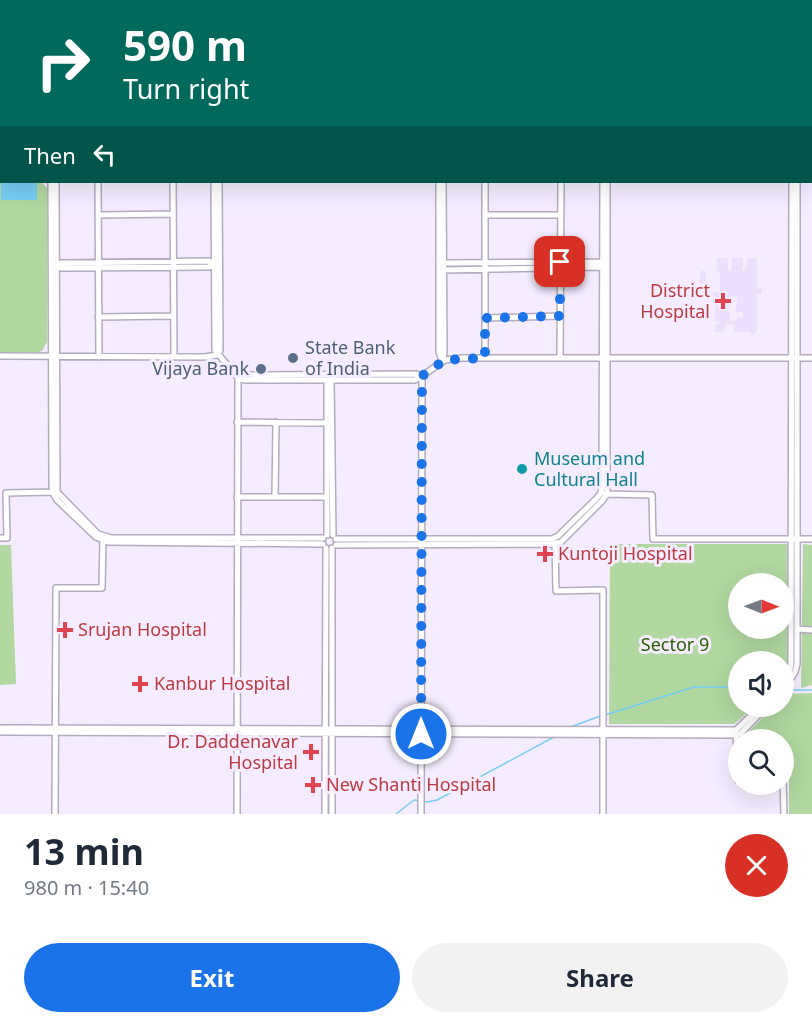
<!DOCTYPE html>
<html lang="en">
<head>
<meta charset="utf-8">
<style>
	body { margin:0; font-family:"Noto Sans",sans-serif; background:#f2f2f3; color:#1f2937; height:100vh; display:flex; flex-direction:column; font-size:22px; white-space:nowrap }
	* { box-sizing:border-box; margin:0 }
	p { font-size:20px; color:#747a83 }
	.icon { flex:none; width:33px; height:33px; fill:none; stroke:currentColor; stroke-width:2; stroke-linecap:round; stroke-linejoin:round }
	.map { position:relative; height:814px; overflow:hidden }
	.details { display:flex; flex-direction:column; background:#fff; flex:1 }
	.details>* { flex:none }
	.banner { position:absolute; left:0px; top:0px; width:813px; height:183px; box-shadow:0 6px 24px #0002; background:#00695c; color:#fff; overflow:hidden }
	.needle { width:39px; rotate:91deg }
	.tools { position:absolute; left:728px; top:573px; display:grid; gap:12px }
	.tools a { display:grid; place-items:center; width:66px; height:66px; border-radius:50%; background:#fff; box-shadow:0 6px 24px #0002; font-size:30px }
	.pin { position:absolute; display:grid; place-items:center; width:51px; height:51px; color:#fff; margin:-26px; border-radius:12px; box-shadow:0 3px 9px #0006 }
	.me { position:absolute; width:66px; margin:-33px; rotate:0deg; stroke-linejoin:round; filter:drop-shadow(0 0 4px #0008) }
	.turn { display:flex; align-items:center; gap:21px; height:126px; padding:0 24px; font-size:27px }
	.turn .icon { width:78px; height:78px; stroke-width:2.5 }
	.turn b { display:block; font-size:42px; line-height:51px }
	.then { display:flex; align-items:center; height:57px; padding:0 24px; background:#0003; gap:12px; font-size:22px }
	.round { display:grid; place-items:center; flex:none; width:63px; height:63px; border-radius:32px; background:#f2f2f3 }
	.overview { display:flex; align-items:center; justify-content:space-between; height:102px; padding:0 24px }
	h1 { font-size:36px; font-weight:700; line-height:45px }
	.primary-button { display:flex; gap:12px; margin-top:auto; padding:12px 24px }
	.primary-button a { flex:1; height:69px; border-radius:36px; background:#1a73e8; color:#fff; font-size:24px; font-weight:700; line-height:69px; text-align:center }
	.primary-button a+a { background:#f2f2f3; color:#1f2937 }
	.map>svg:first-child { display:block }
	.built { fill:#ecdffc; fill-rule:evenodd }
	.green { fill:#b1d8a1; fill-rule:evenodd }
	.water { fill:#76cdf3 }
	.lines { fill:none; stroke-linecap:round; stroke-linejoin:round }
	.stream { stroke:#76cdf3; stroke-width:1.5 }
	.minor-casing { stroke:#b4abbf; stroke-width:8 }
	.minor { stroke:#fff; stroke-width:5 }
	.route { stroke:#1a73e8; stroke-width:10; stroke-dasharray:0 18 }
	.health-dot { fill:#e0444e; stroke:#f5edff; stroke-width:2 }
	.service-dot { fill:#5c6f8a; stroke:#f5edff; stroke-width:2 }
	.culture-dot { fill:#0f9aa8; stroke:#f5edff; stroke-width:2 }
	.labels { text-anchor:middle; stroke-width:6; stroke-linejoin:round; paint-order:stroke }
	.health-label { font-size:18px; fill:#be3a42; stroke:#f5edff; text-anchor:start }
	.service-label { font-size:18px; fill:#4e5e75; stroke:#f5edff; text-anchor:start }
	.culture-label { font-size:18px; fill:#0d838f; stroke:#f5edff; text-anchor:start }
	.park-label { font-size:18px; fill:#285e00; stroke:#f5edff }
</style>
</head>
<body>
<div class="map">
<svg width="812" height="814" viewBox="0 0 812 814">
	<rect width="100%" height="100%" fill="#f5edff"/>
	<path class="built" d="M732 257 743 258 742 270 746 271 747 258H757V288H762V294H757V332H755L754 335H751L750 332H734V324H725L724 332H715L716 324H719V321H715L716 296 702 295 700 293V271H706V292H720V273L717 272V258H728V270L731 271ZM731 296H737L736 312H743V317H737L736 321H730V312H726V307H730Z"/>
	<path class="green" d="M0 179 2 182H41L47 188V342L42 351 38 352H0Z
		M610 544H787V664L783 674V662H738V706L754 707 734 724H609ZM738 584H783V628H738Z
		M803 544 812 545V685L801 688Z
		M0 545H11L16 684 0 685Z
		M812 693V814H789V774H783V740L743 739V737L773 707 783 706V697L786 694Z"/>
	<path class="water" d="M1 182H37V200H1Z"/>
	<g class="lines">
		<path class="stream" d="M787 690H812
			M605 715 694 687H738
			M568 728 600 716
			M396 814 414 800 427 802 437 800 554 737"/>
		<defs>
			<path id="minor" d="M5 0V2
				M237 0V2
				M327 0V2
				M332 0V2
				M420 0V2
				M494 0V2
				M564 0 566 2
				M571 0 573 2
				M653 0V2
				M792 0V2
				M798 0V2
				M87 2 88 0
				M92 2 93 0
				M0 173H2
				M51 182 52 485 53 493 57 500 96 537 108 542 323 544
				M56 182 57 492 98 534 111 538H323
				M98 182 99 357
				M173 182 174 357
				M214 182 215 350 238 378 237 814
				M439 182V352L442 361
				M485 182V358
				M98 215 173 214
				M485 215H560
				M444 263 603 262 606 264
				M56 265 61 263 209 261 214 264
				M56 265 61 268 209 267 214 264
				M444 270 603 267 606 266
				M98 317 173 316
				M485 318 560 316
				M218 355 220 350 219 182
				M0 356 204 357 218 355
				M560 358 561 182
				M443 360 444 352 443 182
				M416 374 422 376 415 380H245L238 378 245 375Z
				M331 378 333 535
				M237 422 326 423
				M605 494 652 495 653 539H812
				M237 497H327
				M275 497 276 422
				M327 535V378
				M0 538H7L6 493 55 492
				M336 539H552L558 536 596 499 601 493 602 487 603 182
				M555 543 556 591 603 590V814
				M336 545 553 544 561 542 602 501 607 494V182
				M797 629 812 630
				M783 684 789 674 791 664 792 182
				M783 690 795 672 797 664V182
				M0 728 736 730 761 706
				M736 731 738 780
				M0 732 733 735 740 734 767 706
				M783 780 784 814
				M55 814 56 588H102L103 538
				M325 814 326 548
				M332 814V548
				M421 814 422 376 445 360 462 358H812"/>
		</defs>
		<use href="#minor" class="minor-casing"/>
		<use href="#minor" class="minor"/>
	</g>
	<g class="lines">
		<path class="route" d="M421 734 422 376 445 360 485 358V318L560 316V262"/>
	</g>
	<g class="health-dot">
		<path d="M720 292h6v6h6v6h-6v6h-6v-6h-6v-6h6z"/>
		<path d="M542 545h6v6h6v6h-6v6h-6v-6h-6v-6h6z"/>
		<path d="M62 621h6v6h6v6h-6v6h-6v-6h-6v-6h6z"/>
		<path d="M137 675h6v6h6v6h-6v6h-6v-6h-6v-6h6z"/>
		<path d="M308 743h6v6h6v6h-6v6h-6v-6h-6v-6h6z"/>
		<path d="M310 776h6v6h6v6h-6v6h-6v-6h-6v-6h6z"/>
	</g>
	<g class="service-dot">
		<circle cx="293" cy="358" r="6"/>
		<circle cx="261" cy="369" r="6"/>
	</g>
	<circle class="culture-dot" cx="522" cy="469" r="6"/>
	<g class="labels">
		<g class="health-label">
			<text x="710" y="297" text-anchor="end">District<tspan x="710" dy="21">Hospital</tspan></text>
			<text x="558" y="560">Kuntoji Hospital</text>
			<text x="78" y="636">Srujan Hospital</text>
			<text x="154" y="690">Kanbur Hospital</text>
			<text x="298" y="748" text-anchor="end">Dr. Daddenavar<tspan x="298" dy="21">Hospital</tspan></text>
			<text x="326" y="791">New Shanti Hospital</text>
		</g>
		<g class="service-label">
			<text x="305" y="354">State Bank<tspan x="305" dy="21">of India</tspan></text>
			<text x="249" y="375" text-anchor="end">Vijaya Bank</text>
		</g>
		<g class="culture-label">
			<text x="534" y="465">Museum and<tspan x="534" dy="21">Cultural Hall</tspan></text>
		</g>
		<g class="park-label">
			<text x="675" y="651">Sector 9</text>
		</g>
	</g>
</svg>
<div class="tools">
<a><svg class="needle" viewBox="-14 -14 28 28"><path d="M0-13l5 13h-10z" fill="#e53935"/><path d="M0 13l5-13h-10z" fill="#747a83"/></svg></a>
<a><svg class="icon" aria-label="sound" viewBox="0 0 24 24"><path d="M4 9h4l5-4v14l-5-4H4zM17 9q2 3 0 6"/></svg></a>
<a><svg class="icon" aria-label="search" viewBox="0 0 24 24"><circle cx="10" cy="10" r="6"/><path d="M15 15l6 6"/></svg></a>
</div>
<div class="pin" style="left:560px;top:262px;background:#d93025"><svg class="icon" aria-label="arrive" viewBox="0 0 24 24"><path d="M6 21V4h12l-3 4 3 4H6"/></svg></div>
<svg class="me" style="left:421px;top:734px" viewBox="-20 -20 40 40"><circle r="17" fill="#1a73e8" stroke="#fff" stroke-width="3"/><path d="M0-11L8 9 0 5-8 9z" fill="#fff"/></svg>
<div class="banner">
<div class="turn"><svg class="icon" aria-label="right" viewBox="0 0 24 24"><path d="M7 20v-9h11M14 6l5 5-5 5"/></svg><div><b>590 m</b>Turn right</div></div>
<div class="then">Then<svg class="icon" aria-label="left" viewBox="0 0 24 24"><path d="M17 20v-9H6M10 6l-5 5 5 5"/></svg></div>
</div>
</div>
<section class="details">
<div class="overview"><div><h1>13 min</h1><p>980 m · 15:40</p></div><a class="round" style="background:#d93025;color:#fff"><svg class="icon" aria-label="close" viewBox="0 0 24 24"><path d="M6 6l12 12M18 6L6 18"/></svg></a></div>
<div class="primary-button"><a>Exit</a><a>Share</a></div>
</section>
</body>
</html>
